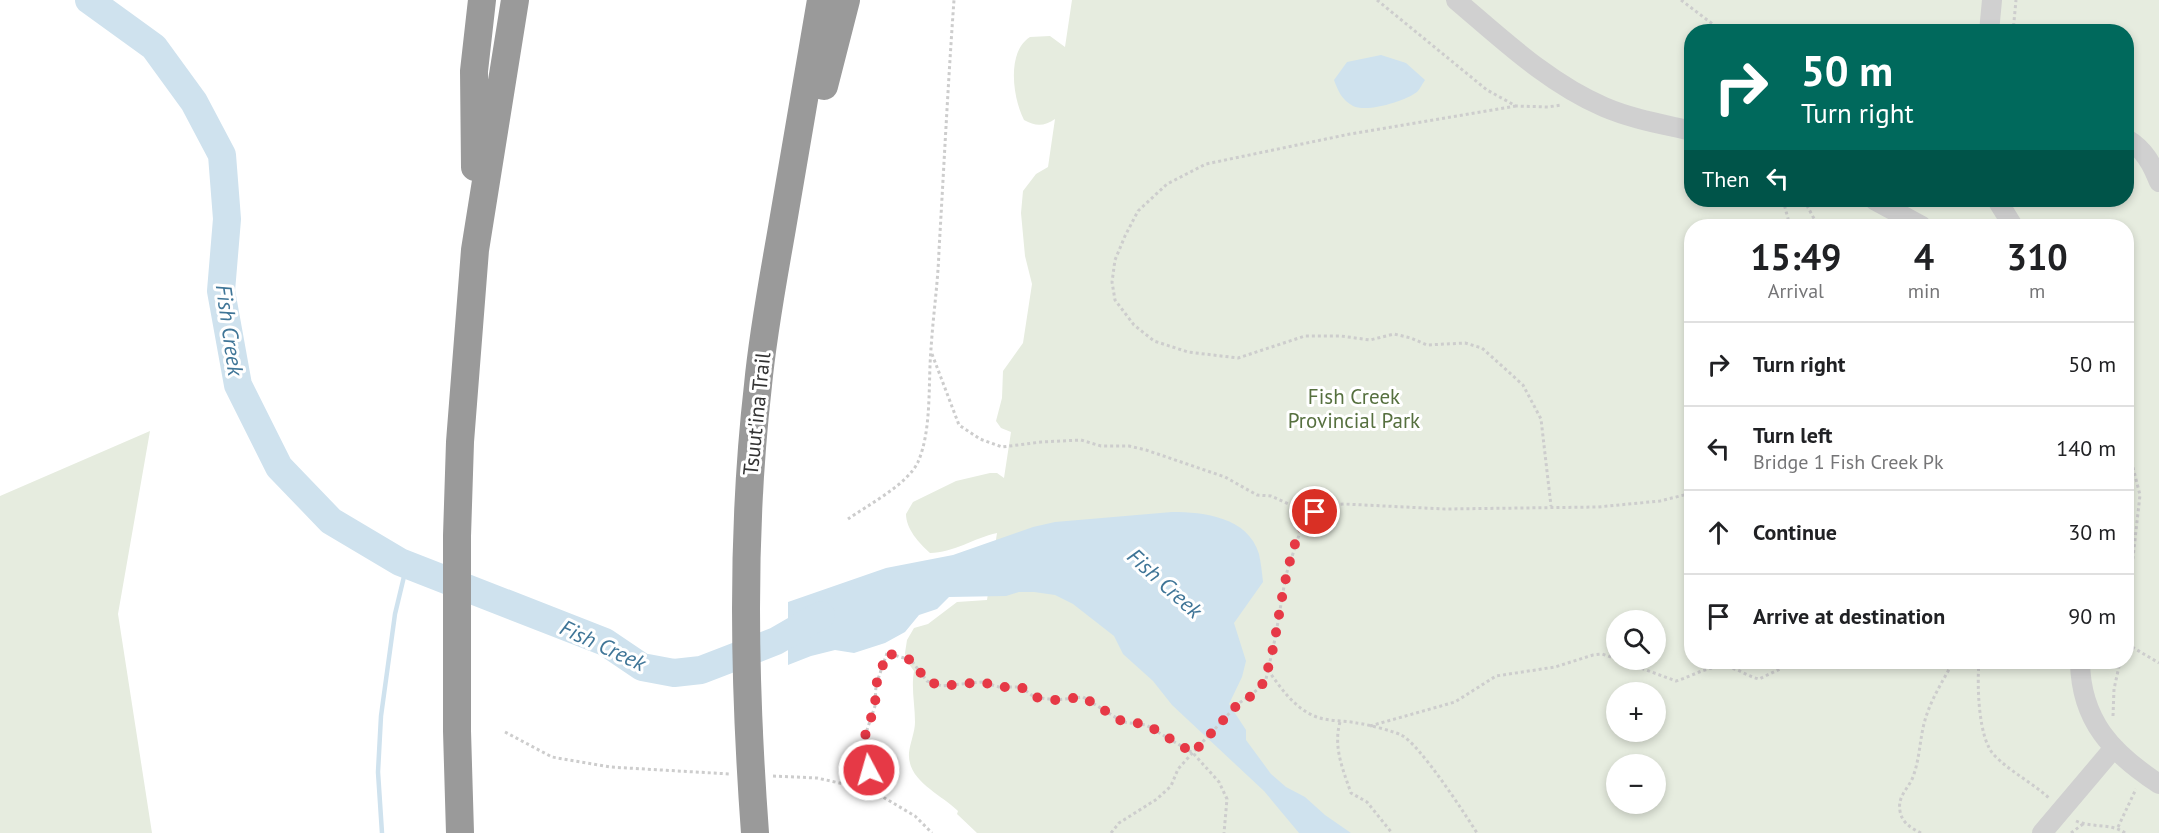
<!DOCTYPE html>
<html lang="en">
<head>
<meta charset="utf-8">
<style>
	body { margin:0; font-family:"PT Sans",sans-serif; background:#f2f2f2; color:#202124; height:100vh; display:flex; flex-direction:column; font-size:22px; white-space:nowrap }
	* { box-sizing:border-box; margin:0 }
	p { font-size:20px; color:#757577 }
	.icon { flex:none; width:33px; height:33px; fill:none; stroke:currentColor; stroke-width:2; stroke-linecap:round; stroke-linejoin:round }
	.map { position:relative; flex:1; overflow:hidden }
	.details { position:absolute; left:1684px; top:219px; width:450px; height:450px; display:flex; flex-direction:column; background:#fff; border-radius:24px; box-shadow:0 3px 9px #0003 }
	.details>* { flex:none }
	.top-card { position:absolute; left:1684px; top:24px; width:450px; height:183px; border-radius:24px; box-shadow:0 3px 9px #0003; background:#00695c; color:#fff; overflow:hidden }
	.buttons { position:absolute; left:1606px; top:610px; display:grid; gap:12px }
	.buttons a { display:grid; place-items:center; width:60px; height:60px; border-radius:50%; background:#fff; box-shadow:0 3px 9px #0003; font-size:30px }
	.pin { position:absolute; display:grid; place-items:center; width:51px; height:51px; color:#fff; margin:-26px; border:3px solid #fff; border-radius:50%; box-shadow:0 2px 6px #0007 }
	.me { position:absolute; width:66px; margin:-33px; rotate:354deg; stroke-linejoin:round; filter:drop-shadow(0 0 4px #0008) }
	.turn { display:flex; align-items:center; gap:21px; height:126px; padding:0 18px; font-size:27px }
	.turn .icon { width:78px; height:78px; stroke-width:2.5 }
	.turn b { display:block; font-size:42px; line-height:51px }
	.then { display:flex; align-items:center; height:57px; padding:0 18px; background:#0003; gap:12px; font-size:22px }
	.eta { display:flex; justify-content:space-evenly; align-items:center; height:102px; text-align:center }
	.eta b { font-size:36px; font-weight:700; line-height:42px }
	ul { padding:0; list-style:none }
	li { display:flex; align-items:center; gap:18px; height:84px; padding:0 18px; border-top:2px solid #e0e0e0 }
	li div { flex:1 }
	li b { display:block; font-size:22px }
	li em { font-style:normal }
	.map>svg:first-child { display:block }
	.green { fill:#e6ecdf; fill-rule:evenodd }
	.water { fill:#cfe2ee }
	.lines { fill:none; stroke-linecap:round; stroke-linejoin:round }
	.stream { stroke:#cfe2ee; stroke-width:4.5 }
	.river { stroke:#cfe2ee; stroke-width:28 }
	.path { stroke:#cdcdcd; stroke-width:3; stroke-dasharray:3 3; stroke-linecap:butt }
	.minor { stroke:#d0d0d0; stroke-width:20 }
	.highway { stroke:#9a9a9a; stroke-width:28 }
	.route { stroke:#e63946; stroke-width:10; stroke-dasharray:0 18 }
	.labels { text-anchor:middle; stroke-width:6; stroke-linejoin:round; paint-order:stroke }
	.park-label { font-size:21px; fill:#56703f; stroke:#fff }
	.street-label { font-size:21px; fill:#333; stroke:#fff }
	.water-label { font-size:22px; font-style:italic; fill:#3f7597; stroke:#fff }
</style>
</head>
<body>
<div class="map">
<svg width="2159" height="833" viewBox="0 0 2159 833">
	<rect width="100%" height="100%" fill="#fff"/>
	<path class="green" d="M1072 0H2159V833H977L957 814 958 811C941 794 907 781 909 753 910 743 915 732 915 722 915 704 911 689 914 671L906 660 905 653 907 640 914 628 928 624 957 602 987 600 997 533C974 538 953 553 930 553 919 543 906 529 906 514L913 502 956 481 990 473H997L1004 478 1011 432 1001 428 996 421 1002 398 1003 371 1023 343 1032 284 1025 256 1021 213 1023 191 1036 174 1048 167 1055 119C1045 126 1036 127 1024 120 1013 99 1006 52 1030 37L1050 36 1065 47ZM1692 32H2127V200H1692ZM1692 226H2127V662H1692ZM1617 621H1656V660H1617ZM1617 693H1656V732H1617ZM1617 765H1656V804H1617Z
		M150 431 118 614 152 833H0V496Z"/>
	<path class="water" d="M1381 55 1406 63 1425 80C1422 84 1420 89 1417 92 1405 101 1367 113 1353 106 1342 100 1338 91 1334 80L1347 62Z
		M1172 512C1204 512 1248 517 1259 554 1261 563 1262 573 1263 582L1234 623 1246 661 1242 677 1229 704 1246 730V740L1271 774 1286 787 1305 797 1325 815 1351 833H1299L1264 791 1172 705 1153 681 1123 654 1114 636 1073 604 1055 595 1034 592H1019L1006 596 949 597 937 609 919 615 905 632 885 643 854 653 835 650 811 656 788 665V602L886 568 953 555 1033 527 1055 522Z"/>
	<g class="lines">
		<path class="stream" d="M382 833 378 772 381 716 395 614 407 564"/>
		<path class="river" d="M89 0 154 47 194 102 222 155 227 219 221 291 238 385 279 467 331 521 400 562 605 642 642 667 674 673 701 670 776 641 821 615"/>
		<path class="path" d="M1377 0 1487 90 1516 106 1548 107 1561 105
			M1681 0 1723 32
			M2013 32 2016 0
			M1516 106 1350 134 1206 164 1167 184 1138 211 1125 236 1115 260 1112 282 1115 300 1134 325 1154 341 1188 352 1238 358 1305 336H1341L1370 340 1394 334 1411 338 1427 345 1465 343 1482 348 1523 385 1541 419 1551 506
			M1783 200 1790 226
			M1804 200 1818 226
			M932 354 959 425 980 439 1002 447 1041 442 1081 440 1101 446H1129L1146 450 1225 477 1257 495 1271 496 1310 514
			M2127 444 2140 495 2127 611
			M848 519C868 505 908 484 918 462 932 430 928 383 931 349 933 316 938 283 939 250 944 166 948 83 954 0
			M2127 644 2159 663
			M1619 660 1676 681C1696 675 1711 663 1732 668 1741 671 1750 677 1759 679L1780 669 1789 662
			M1979 662C1977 685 1978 740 1995 756 2012 773 2033 783 2050 799
			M1268 670C1280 687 1293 706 1312 715 1326 722 1343 720 1357 723 1366 724 1393 731 1401 735 1419 743 1465 814 1477 833
			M2113 716 2114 689 2120 662
			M1340 722C1333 747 1343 770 1351 793L1367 802 1392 833
			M1370 726 1455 702 1496 676 1555 667 1593 655 1602 654 1617 659
			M505 732 552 757 610 767 730 774
			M773 776 817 778 871 790 915 816 932 833
			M871 790 870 759 865 736 875 706 876 685 887 653 911 660 927 681 942 686 982 682 999 687H1021L1034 697 1056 700 1083 697 1123 722 1146 725 1193 753 1219 782 1227 799 1224 833
			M2076 821C2092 828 2111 823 2125 833
			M2118 827 2136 789
			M1111 833 1119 823 1157 799 1171 786 1178 769 1197 748 1238 704 1261 687 1266 679 1275 639 1286 575 1301 529 1310 514 1331 505 1344 504 1445 509 1598 507 1660 501 1692 493
			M1921 833C1911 828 1902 823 1900 811 1897 795 1910 788 1914 774 1920 756 1920 737 1925 720 1931 699 1943 681 1953 662
			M2071 833 2083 824"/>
		<path class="minor" d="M1456 0C1502 39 1548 83 1604 107 1632 119 1662 124 1692 131
			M1989 32 1992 0
			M2127 139C2144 149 2152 164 2159 182
			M1874 200 1922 226
			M1997 200 2013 226
			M2080 662C2081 721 2112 753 2159 784
			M2042 833 2113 749"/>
		<path class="highway" d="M824 86 846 0
			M475 167 474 71 482 0
			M460 833 457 731V536L460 442 475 250 515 0
			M755 833C744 683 741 534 758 385 763 332 773 280 782 228 795 152 808 76 821 0"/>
	</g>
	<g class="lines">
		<path class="route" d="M869 770 870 759 865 736 875 706 876 685 887 653 911 660 927 681 942 686 982 682 999 687H1021L1034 697 1056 700 1083 697 1123 722 1146 724 1193 753 1238 704 1256 693 1266 679C1268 665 1273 652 1275 638 1280 612 1291 523 1315 512"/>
	</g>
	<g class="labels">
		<g class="park-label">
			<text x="1354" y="404">Fish Creek<tspan x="1354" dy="24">Provincial Park</tspan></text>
		</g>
		<g class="street-label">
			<text transform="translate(757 414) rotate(-84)" y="7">Tsuut'ina Trail</text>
		</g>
		<g class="water-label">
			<text transform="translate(230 330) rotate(82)" y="8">Fish Creek</text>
			<text transform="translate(1165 583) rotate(42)" y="8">Fish Creek</text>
			<text transform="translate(603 645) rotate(25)" y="8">Fish Creek</text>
		</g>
	</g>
</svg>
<div class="buttons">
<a><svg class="icon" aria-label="search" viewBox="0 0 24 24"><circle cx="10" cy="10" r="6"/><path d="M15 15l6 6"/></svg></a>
<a>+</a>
<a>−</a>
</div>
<div class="pin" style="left:1315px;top:512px;background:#d93025"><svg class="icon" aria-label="arrive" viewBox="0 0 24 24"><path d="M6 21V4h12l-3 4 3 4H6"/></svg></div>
<svg class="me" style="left:869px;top:770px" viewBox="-20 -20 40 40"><circle r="17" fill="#e63946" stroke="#fff" stroke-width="3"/><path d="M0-11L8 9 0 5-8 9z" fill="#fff"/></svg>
<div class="top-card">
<div class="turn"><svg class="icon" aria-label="right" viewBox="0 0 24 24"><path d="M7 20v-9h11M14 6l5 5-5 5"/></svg><div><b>50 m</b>Turn right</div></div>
<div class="then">Then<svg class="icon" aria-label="left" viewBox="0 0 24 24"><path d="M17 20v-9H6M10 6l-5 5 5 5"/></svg></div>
</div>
<section class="details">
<div class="eta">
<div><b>15:49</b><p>Arrival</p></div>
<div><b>4</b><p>min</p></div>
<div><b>310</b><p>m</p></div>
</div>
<ul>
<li><svg class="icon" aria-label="right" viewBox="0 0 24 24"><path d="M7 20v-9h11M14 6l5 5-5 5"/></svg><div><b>Turn right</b></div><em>50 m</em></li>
<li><svg class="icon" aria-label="left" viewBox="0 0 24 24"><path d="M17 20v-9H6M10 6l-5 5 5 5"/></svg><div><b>Turn left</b><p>Bridge 1 Fish Creek Pk</p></div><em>140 m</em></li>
<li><svg class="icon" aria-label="ahead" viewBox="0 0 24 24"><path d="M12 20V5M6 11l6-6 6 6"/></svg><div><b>Continue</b></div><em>30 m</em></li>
<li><svg class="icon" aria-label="arrive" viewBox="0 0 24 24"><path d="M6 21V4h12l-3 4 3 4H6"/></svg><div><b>Arrive at destination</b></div><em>90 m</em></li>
</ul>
</section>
</div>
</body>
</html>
